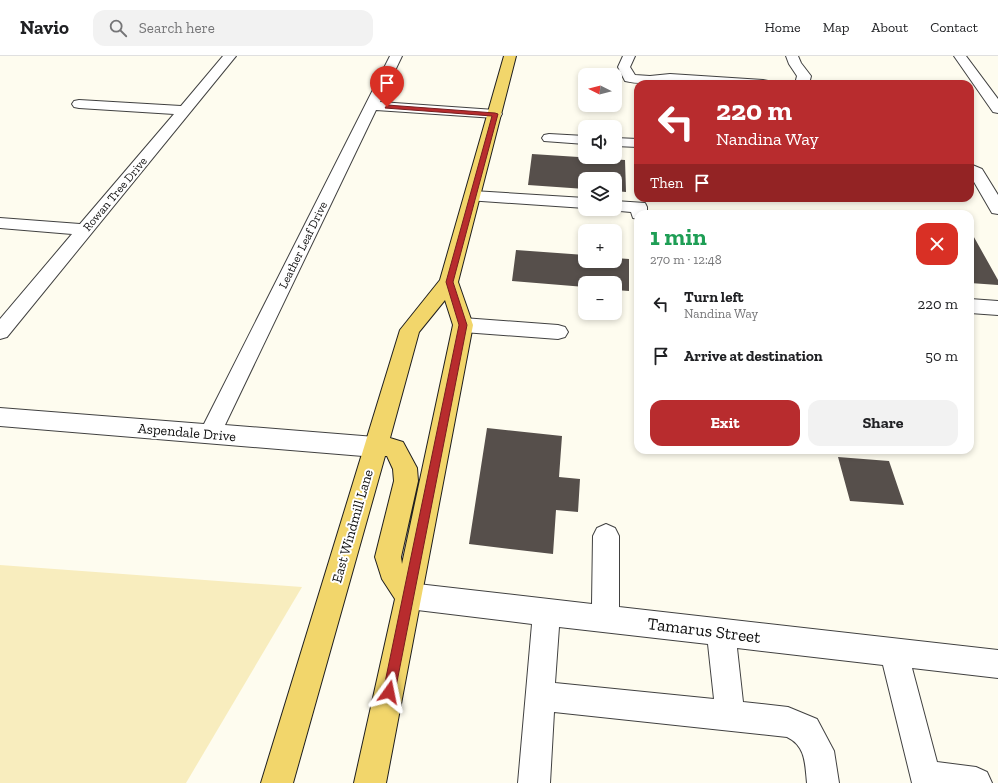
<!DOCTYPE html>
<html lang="en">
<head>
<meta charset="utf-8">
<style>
	body { margin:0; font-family:"Zilla Slab",serif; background:#f2f2f2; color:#202124; height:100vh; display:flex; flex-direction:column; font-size:15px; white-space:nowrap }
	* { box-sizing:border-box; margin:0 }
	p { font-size:13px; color:#757577 }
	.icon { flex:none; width:22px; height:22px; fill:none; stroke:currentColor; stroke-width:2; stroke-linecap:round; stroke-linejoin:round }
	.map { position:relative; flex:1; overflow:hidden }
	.side { position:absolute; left:634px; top:154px; width:340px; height:244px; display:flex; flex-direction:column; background:#fff; border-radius:12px; box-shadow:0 2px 6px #0003 }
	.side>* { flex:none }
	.banner { position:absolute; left:634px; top:24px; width:340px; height:122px; border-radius:12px; box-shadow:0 2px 6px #0003; background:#b82c2e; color:#fff; overflow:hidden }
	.needle { width:26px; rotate:276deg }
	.fabs { position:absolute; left:578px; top:12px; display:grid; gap:8px }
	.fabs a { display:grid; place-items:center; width:44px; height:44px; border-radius:8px; background:#fff; box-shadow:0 2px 6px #0003; font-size:20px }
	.pin { position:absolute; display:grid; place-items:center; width:34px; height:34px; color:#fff; margin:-41px -17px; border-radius:50% 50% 50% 0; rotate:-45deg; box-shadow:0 0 4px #0007 }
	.pin .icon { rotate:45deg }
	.me { position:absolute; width:44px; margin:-22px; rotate:12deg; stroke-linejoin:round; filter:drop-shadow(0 0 3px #0008) }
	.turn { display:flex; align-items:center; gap:14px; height:84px; padding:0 16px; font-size:18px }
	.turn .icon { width:52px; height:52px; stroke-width:2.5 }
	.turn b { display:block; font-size:28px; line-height:34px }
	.then { display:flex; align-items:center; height:38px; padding:0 16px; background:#0003; gap:8px; font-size:15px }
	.round { display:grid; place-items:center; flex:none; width:42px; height:42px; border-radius:12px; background:#f2f2f2 }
	.summary { display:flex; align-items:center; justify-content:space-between; height:68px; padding:0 16px }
	h1 { font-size:24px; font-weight:800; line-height:30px; color:#1e9e55 }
	.action { display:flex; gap:8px; margin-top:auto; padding:8px 16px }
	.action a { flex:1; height:46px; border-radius:12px; background:#b82c2e; color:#fff; font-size:16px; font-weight:800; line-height:46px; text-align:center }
	.action a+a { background:#f2f2f2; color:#202124 }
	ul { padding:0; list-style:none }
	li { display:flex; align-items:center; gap:12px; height:52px; padding:0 16px }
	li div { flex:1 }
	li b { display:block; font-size:15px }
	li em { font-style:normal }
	header { display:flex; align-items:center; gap:24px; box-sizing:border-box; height:56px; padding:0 20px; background:#fff; border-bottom:1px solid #e0e0e0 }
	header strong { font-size:19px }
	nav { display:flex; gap:22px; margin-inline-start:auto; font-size:14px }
	.search { width:280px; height:36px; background:#f2f2f2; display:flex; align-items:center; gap:10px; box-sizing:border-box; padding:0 14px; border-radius:12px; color:#757577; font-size:15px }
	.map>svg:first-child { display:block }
	.sand { fill:#f8edbe }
	.building { fill:#564f4b }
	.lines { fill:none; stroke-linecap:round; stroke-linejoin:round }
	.minor-casing { stroke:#414141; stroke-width:2 }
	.major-casing { stroke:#1f1f1f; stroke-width:2 }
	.minor { fill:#fff; fill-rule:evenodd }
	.major { fill:#f2d66b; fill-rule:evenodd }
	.route { fill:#b82c2e; stroke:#781d1e }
	.labels { text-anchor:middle; stroke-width:4; stroke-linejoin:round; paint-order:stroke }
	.far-street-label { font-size:12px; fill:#0e0e0e; stroke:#fff }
	.street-label { font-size:14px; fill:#0e0e0e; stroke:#fff }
	.near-street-label { font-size:17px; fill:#0e0e0e; stroke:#fff }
</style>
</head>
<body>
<header>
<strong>Navio</strong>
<div class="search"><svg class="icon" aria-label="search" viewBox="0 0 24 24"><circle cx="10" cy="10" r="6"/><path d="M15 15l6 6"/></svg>Search here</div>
<nav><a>Home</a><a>Map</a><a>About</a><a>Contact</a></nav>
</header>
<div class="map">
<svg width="998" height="727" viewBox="0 0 998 727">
	<rect width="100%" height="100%" fill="#fefcef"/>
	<path class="sand" d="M0 509 302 531 186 727H0Z"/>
	<path class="building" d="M532 98 625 104 626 136 615 135V123H585V133L528 129Z
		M970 174 998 224V229L970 227Z
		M516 194 585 199V205H615V202L629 203V235L615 234V227H585V231L512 225Z
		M487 372 562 380 559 421 580 423 578 456 556 454 553 498 469 488Z
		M838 401 889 405 904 449 850 445Z"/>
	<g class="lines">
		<defs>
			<path id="minor" d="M223 0H236L7 281 0 283V263L72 178 0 172V162L80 168 174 58 79 52 74 51 72 48 74 45 79 44 181 50Z
				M390 0H402L380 46 495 54 500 55 502 58 500 61 495 62 376 54 225 369 375 381 383 384 386 391 383 398 375 401 0 370V352L204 368Z
				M623 0H635L630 11 635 19 650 20 670 18 763 24 768 25 770 28C737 28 704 27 671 26 655 26 641 29 625 25L618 11Z
				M786 0H798L801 7 811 20 809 28H795L797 20 789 8Z
				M954 0H966L998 43V57L993 56Z
				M549 78 585 80V88L544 85 542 82 544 79Z
				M615 82 638 83V91L615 90Z
				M970 108 982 113 998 139V158L992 157 970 119Z
				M473 135 585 142V152L467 144 465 140 467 136Z
				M615 145 645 147 647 151V158H638V163L633 162 631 156 609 154 615 153Z
				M970 243 998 245V259L970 257Z
				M463 262 558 269 565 271 568 276 565 281 558 283 463 276 456 274 453 269 456 264Z
				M606 468 615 472 619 480V551L998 594V622L912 612 937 706 976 711 987 716 992 727H912L883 609 737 592 743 646 788 651 817 663 834 695 839 727H807C805 708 806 690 787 681L554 656 550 727H518L532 568 409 553 400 549 396 540 400 531 409 527 592 548 593 480 597 472ZM559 571 708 588 714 643 555 627Z"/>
			<path id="major" d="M504 0H516L458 226 473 269 386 727H354L395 543 382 523 375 501 394 425 393 413 387 400H385L293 727H261L400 274 440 224ZM445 244 453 269 402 508 401 501 418 425 417 412 403 386 390 382 419 276Z"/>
		</defs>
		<use href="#minor" class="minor-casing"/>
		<use href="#major" class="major-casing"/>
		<use href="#minor" class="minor"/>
		<use href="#major" class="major"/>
	</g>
	<path class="route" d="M387 49 495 57 498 58 453 226 467 269 395 636 393 640 389 642 385 640 383 636 459 269 446 226 492 60 385 52Z"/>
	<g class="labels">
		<g class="far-street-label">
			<text transform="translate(115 138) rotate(-50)" y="4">Rowan Tree Drive</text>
			<text transform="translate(303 189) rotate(-64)" y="4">Leather Leaf Drive</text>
		</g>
		<g class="street-label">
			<text transform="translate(187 376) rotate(5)" y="5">Aspendale Drive</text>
			<text transform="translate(352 470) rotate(-74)" y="5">East Windmill Lane</text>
		</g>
		<g class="near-street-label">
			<text transform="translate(704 574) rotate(7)" y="6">Tamarus Street</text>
		</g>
	</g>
</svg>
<div class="fabs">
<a><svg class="needle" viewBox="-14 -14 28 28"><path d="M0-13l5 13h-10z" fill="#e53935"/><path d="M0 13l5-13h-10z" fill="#757577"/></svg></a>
<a><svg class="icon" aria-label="sound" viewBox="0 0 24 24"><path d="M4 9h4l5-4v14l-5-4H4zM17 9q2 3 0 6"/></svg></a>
<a><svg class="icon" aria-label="layers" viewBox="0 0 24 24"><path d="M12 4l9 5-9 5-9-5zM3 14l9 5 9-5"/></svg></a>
<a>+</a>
<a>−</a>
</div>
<div class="pin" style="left:387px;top:51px;background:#d93025"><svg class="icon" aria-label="arrive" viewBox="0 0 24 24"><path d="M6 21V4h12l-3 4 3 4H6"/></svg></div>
<svg class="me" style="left:389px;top:636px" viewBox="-20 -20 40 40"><path d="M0-17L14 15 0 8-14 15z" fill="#b82c2e" stroke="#fff" stroke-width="4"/></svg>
<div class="banner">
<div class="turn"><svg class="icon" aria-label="left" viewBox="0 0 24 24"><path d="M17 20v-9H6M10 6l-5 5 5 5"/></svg><div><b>220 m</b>Nandina Way</div></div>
<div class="then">Then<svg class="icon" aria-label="arrive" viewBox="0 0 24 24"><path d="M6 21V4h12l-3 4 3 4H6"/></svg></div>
</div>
<section class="side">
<div class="summary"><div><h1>1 min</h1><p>270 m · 12:48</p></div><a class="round" style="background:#d93025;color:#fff"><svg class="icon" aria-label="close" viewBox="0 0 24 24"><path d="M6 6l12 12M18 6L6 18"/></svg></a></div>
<ul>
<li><svg class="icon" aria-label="left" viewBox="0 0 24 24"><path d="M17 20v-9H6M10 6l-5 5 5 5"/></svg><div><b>Turn left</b><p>Nandina Way</p></div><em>220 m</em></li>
<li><svg class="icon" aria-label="arrive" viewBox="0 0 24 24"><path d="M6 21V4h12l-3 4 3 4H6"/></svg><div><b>Arrive at destination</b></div><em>50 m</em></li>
</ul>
<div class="action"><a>Exit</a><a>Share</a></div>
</section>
</div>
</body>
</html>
